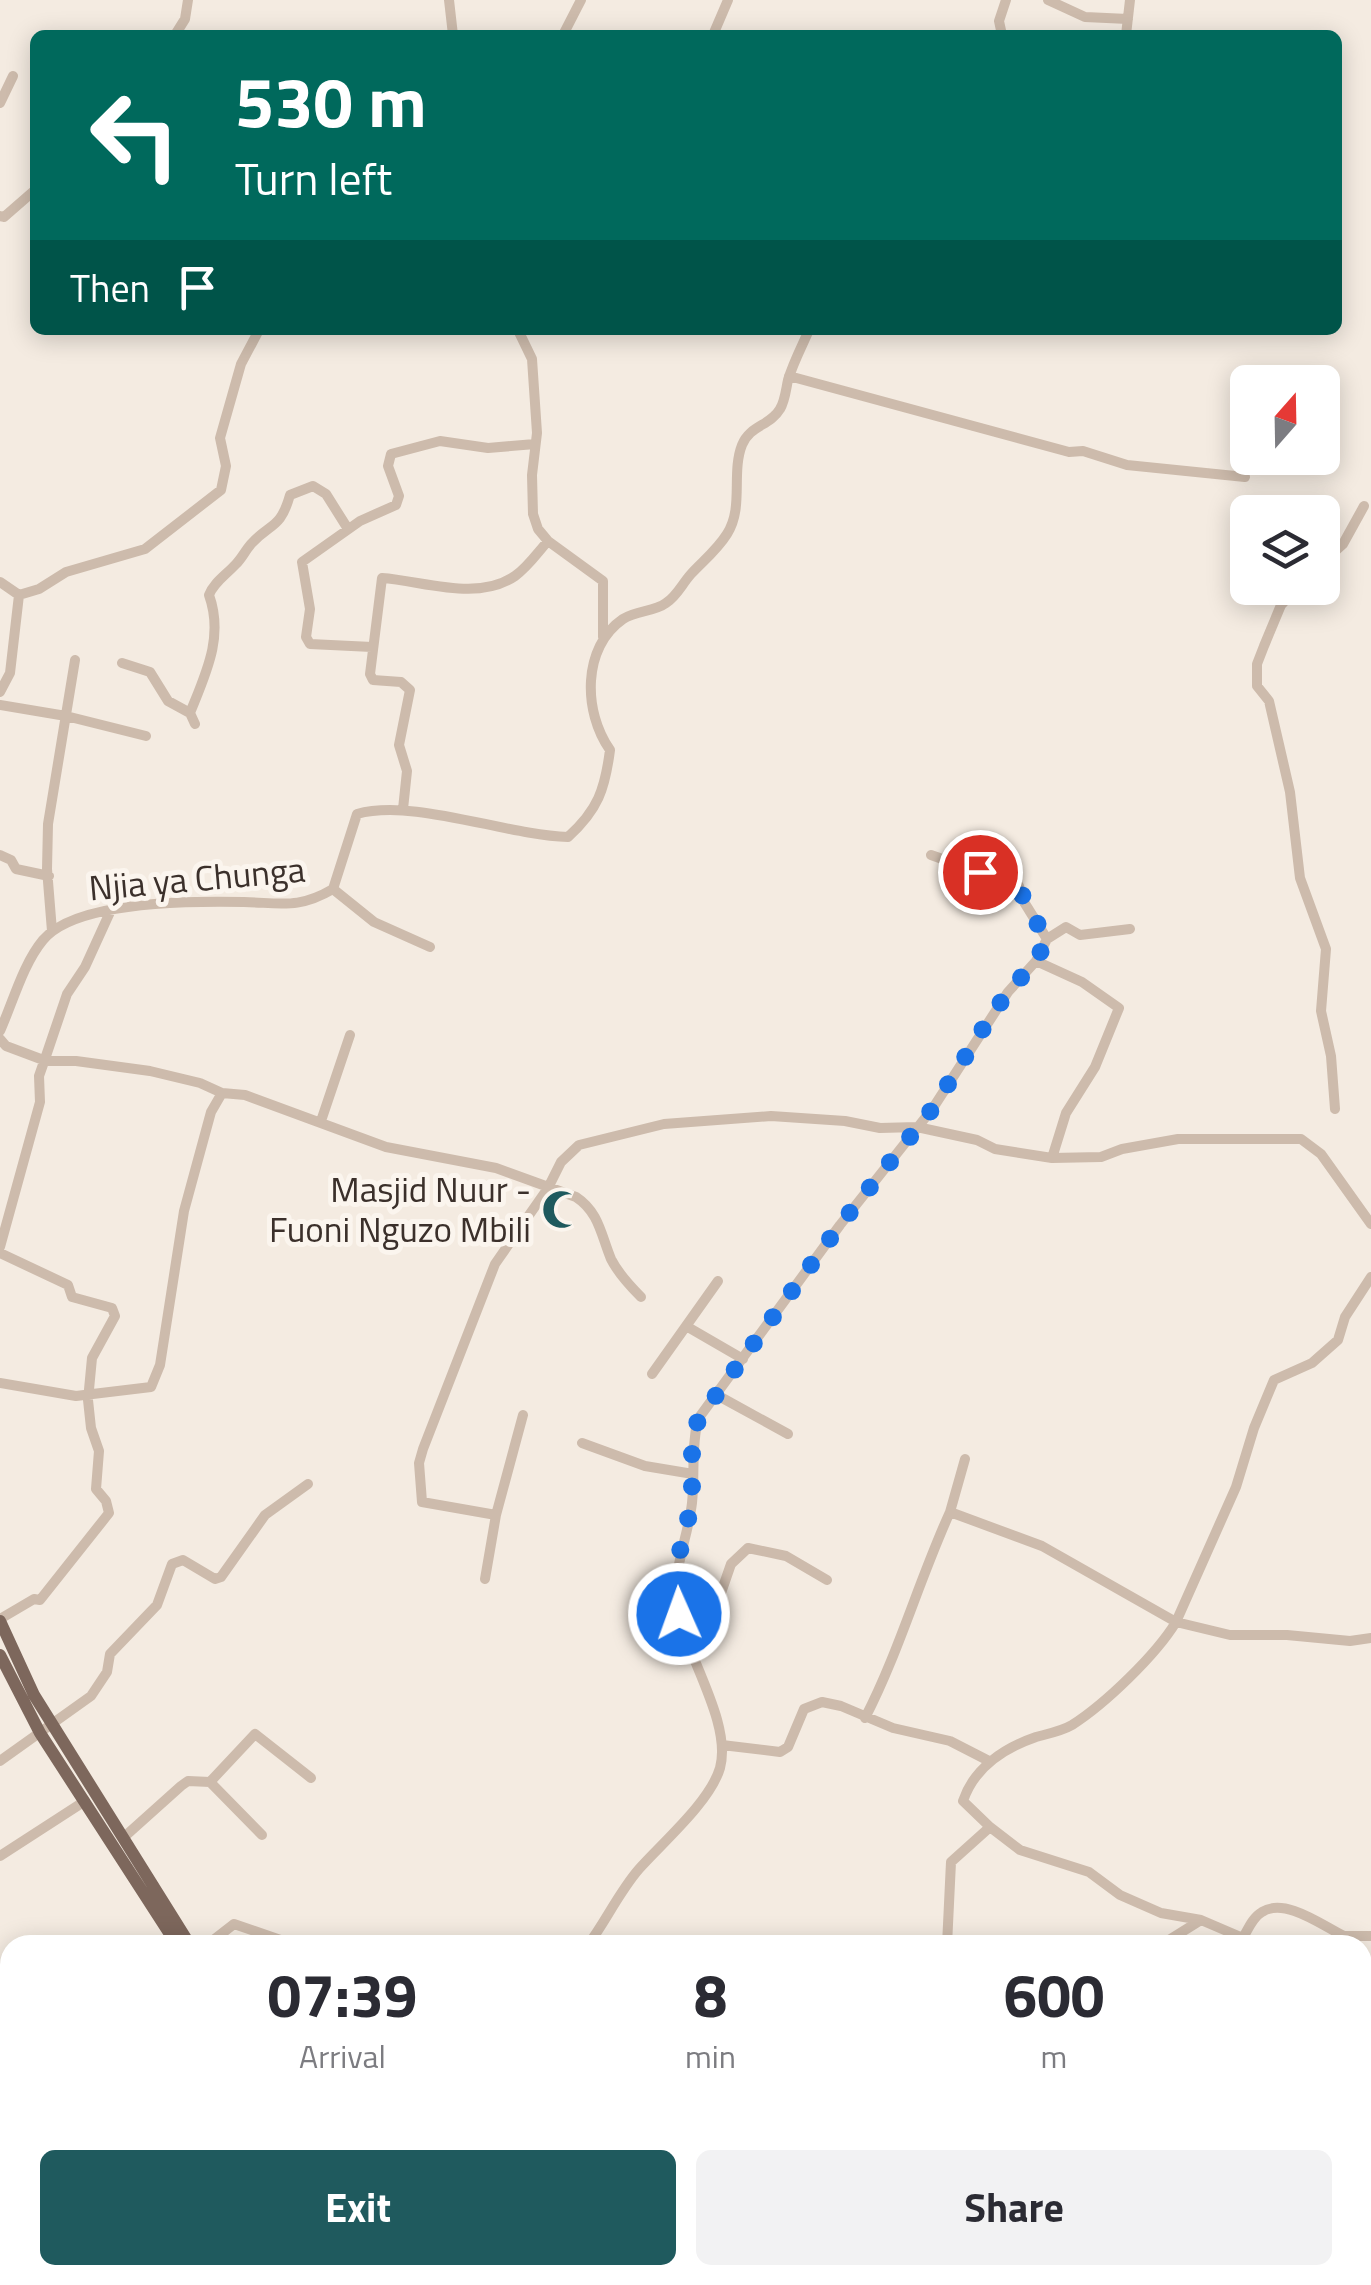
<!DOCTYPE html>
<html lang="en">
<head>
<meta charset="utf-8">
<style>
	body { margin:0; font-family:"Titillium Web",sans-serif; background:#f2f2f3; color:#2b2b33; height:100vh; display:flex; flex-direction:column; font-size:38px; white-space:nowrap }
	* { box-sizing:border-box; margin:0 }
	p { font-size:32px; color:#7c7c81 }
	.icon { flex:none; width:55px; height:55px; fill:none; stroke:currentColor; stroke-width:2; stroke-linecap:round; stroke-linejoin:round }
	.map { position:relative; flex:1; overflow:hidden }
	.panel { position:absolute; left:0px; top:1935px; width:1372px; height:350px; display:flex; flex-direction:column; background:#fff; border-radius:30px 30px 0 0; box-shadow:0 5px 25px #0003 }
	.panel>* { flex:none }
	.top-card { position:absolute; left:30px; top:30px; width:1312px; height:305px; border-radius:15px; box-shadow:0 5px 25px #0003; background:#00695c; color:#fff; overflow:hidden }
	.needle { width:65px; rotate:20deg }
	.buttons { position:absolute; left:1230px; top:365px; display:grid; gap:20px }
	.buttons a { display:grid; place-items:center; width:110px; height:110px; border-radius:15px; background:#fff; box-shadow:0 5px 25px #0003; font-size:50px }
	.pin { position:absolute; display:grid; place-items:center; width:85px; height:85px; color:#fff; margin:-42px; border:5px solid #fff; border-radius:50%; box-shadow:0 2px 10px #0007 }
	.me { position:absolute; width:110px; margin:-55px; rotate:358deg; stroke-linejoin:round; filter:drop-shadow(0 0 8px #0008) }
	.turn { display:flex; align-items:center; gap:35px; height:210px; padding:0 40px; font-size:45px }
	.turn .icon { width:130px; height:130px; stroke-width:2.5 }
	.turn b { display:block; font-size:70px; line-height:85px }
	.then { display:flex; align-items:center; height:95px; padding:0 40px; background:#0003; gap:20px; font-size:38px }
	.eta { display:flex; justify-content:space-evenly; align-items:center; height:170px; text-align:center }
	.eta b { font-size:60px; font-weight:700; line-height:70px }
	.primary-button { display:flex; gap:20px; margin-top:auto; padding:20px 40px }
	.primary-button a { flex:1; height:115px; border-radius:15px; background:#1f5a5e; color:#fff; font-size:40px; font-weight:700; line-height:115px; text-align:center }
	.primary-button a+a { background:#f2f2f3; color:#2b2b33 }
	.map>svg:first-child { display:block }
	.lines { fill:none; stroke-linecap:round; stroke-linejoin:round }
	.minor { stroke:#cdbbac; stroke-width:10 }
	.major { stroke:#7d675c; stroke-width:12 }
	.route { stroke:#1a73e8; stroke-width:18; stroke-dasharray:0 32.4 }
	.labels { text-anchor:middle; stroke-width:10; stroke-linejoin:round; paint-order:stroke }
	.street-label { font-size:35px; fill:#3b302b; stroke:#fbf5ee }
	.poi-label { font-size:35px; fill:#3b302b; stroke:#fbf5ee; text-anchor:end }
</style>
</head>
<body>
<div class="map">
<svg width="1371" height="2285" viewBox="0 0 1371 2285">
	<rect width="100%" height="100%" fill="#f4ebe1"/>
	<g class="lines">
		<path class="minor" d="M449 0 453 35
			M1048 0 1085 17 1128 19
			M175 35 185 19 188 0
			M563 35 581 0
			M713 35 728 0
			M1002 35 999 21 1006 0
			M1126 35 1130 0
			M0 103 13 76
			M0 216 4 217 35 190
			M518 330 532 359 537 433 532 475 533 514 538 529 548 541 603 581V637
			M789 376 1069 452 1083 451 1127 465 1245 477
			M1322 563 1343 544 1364 506
			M0 582 19 595 39 589 66 572 145 549 221 490 226 466 220 438 241 364 259 330
			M1297 588 1281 605 1264 646 1257 664V686L1269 701 1290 792 1300 878 1326 949 1321 1011 1331 1056 1335 1109
			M372 647 310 644 306 637 310 609 302 562 360 521 396 505 399 496 388 466 391 454 440 441 488 448 535 444
			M122 663 150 672 168 701 190 713
			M0 692 10 673 19 595
			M0 705 66 716 146 736
			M195 724 190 713C206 673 224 637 209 595 214 582 226 575 236 564 242 558 245 551 251 544 271 522 280 530 290 495L313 486 326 494 348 529
			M403 809 407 771 399 745 410 690 401 682 373 680 370 674 382 578C424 581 477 602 515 576 528 567 538 552 548 541
			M0 855 11 860 16 869 49 876
			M931 855 1019 886 1024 902 1047 939
			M333 889 374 922 430 947
			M52 931 47 869 48 824 75 660
			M1036 961 1082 982 1119 1008 1095 1067 1066 1113 1052 1158
			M0 1031C13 1002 23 964 43 940 76 900 194 901 244 902 282 903 299 909 333 889L357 814C413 798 505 835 568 837 598 810 605 789 610 750 583 712 582 647 623 619 637 610 654 612 666 603 677 596 682 584 691 574 703 561 717 550 727 534 744 508 731 473 742 445 750 425 770 426 780 409 785 401 786 389 788 380 793 363 802 346 809 330
			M0 1039 6 1046 46 1061H76L150 1071 200 1083 222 1093 245 1095 386 1147 496 1168 576 1197C599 1212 601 1235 611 1259 618 1273 629 1285 641 1297
			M321 1121 350 1035
			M0 1247 40 1102 39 1076 46 1056 67 994 85 967 111 910
			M0 1253 68 1285 72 1297 112 1308 115 1316 92 1358 88 1400 91 1428 99 1451 96 1489 106 1501 109 1513 40 1600 34 1599 0 1619
			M686 1326 743 1359
			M652 1374 718 1281
			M0 1383 76 1396 151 1387 160 1365 184 1211 211 1112 222 1093
			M715 1394 788 1434
			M582 1443 645 1466 693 1474
			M950 1512 965 1459
			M496 1515 422 1502 419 1463 423 1449 495 1264 548 1188 561 1162 579 1145 664 1124 771 1116 845 1121 880 1128 917 1127 977 1140 995 1149 1052 1158 1101 1157 1122 1149 1178 1139H1301L1321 1154 1371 1224
			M485 1579 496 1515 523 1415
			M692 1650 705 1639 731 1564 748 1548 786 1556 827 1580
			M865 1718C899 1652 919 1580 950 1512L1042 1546 1176 1622 1230 1635H1287L1350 1641 1371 1638
			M722 1745 780 1752 788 1747 804 1709 822 1702 841 1706 893 1728 950 1741 989 1761
			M0 1761 91 1696 107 1672 110 1654 157 1605 172 1564 183 1560 215 1579 221 1577 265 1515 308 1484
			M210 1782 262 1835
			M990 1827 1020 1850 1089 1872 1120 1895 1161 1913 1201 1920
			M123 1838 181 1786 188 1781 210 1782 255 1734 311 1778
			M0 1856 85 1801
			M207 1945 234 1924 295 1945
			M329 1945 345 1941 389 1945
			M588 1945C606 1921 619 1892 639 1869 662 1843 710 1802 720 1768 732 1724 688 1658 679 1615 670 1571 687 1544 692 1503 695 1474 691 1448 698 1419L840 1225 933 1108 1008 992 1036 961 1047 939 1066 927 1080 935 1130 929
			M947 1945 951 1862 990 1827 963 1801C974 1768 1004 1748 1036 1737 1047 1734 1062 1731 1072 1725 1105 1704 1156 1655 1176 1622L1236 1487 1254 1428 1274 1380 1312 1363 1338 1340 1345 1317 1371 1277
			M1064 1945 1069 1940 1089 1945
			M1161 1945 1201 1920 1243 1938C1248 1929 1253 1917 1262 1912 1285 1897 1323 1926 1344 1936
			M1339 1945 1344 1936H1371
			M0 2028 10 2025
			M0 2041 10 2051
			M1362 2085 1371 2065
			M0 2102 10 2100
			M74 2285 80 2275
			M279 2285 285 2275
			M439 2285 443 2275
			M717 2285 720 2275
			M1056 2285 1060 2275
			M1161 2285 1167 2275
			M1365 2285 1371 2272"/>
		<path class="major" d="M0 1621 34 1695 190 1945
			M0 1655 40 1733 177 1945
			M606 2275 641 2285
			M654 2275 689 2285"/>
	</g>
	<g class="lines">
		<path class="route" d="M679 1614 676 1567 692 1503V1442L698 1420 840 1225 933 1108 991 1016 1008 992 1036 961 1047 939 1024 902 1020 886 980 872"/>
	</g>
	<defs>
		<symbol id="mosque-bare" viewBox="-9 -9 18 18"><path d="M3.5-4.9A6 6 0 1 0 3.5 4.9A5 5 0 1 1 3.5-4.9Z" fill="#1f5a5e" stroke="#fbf5ee" stroke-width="2.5" paint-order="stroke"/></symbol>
	</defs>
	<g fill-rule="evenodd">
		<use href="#mosque-bare" x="534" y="1182" width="55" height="55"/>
	</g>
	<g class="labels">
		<g class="street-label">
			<text transform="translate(197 879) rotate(-5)" y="12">Njia ya Chunga</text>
		</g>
		<g class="poi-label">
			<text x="531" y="1202">Masjid Nuur -<tspan x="531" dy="40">Fuoni Nguzo Mbili</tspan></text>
		</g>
	</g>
</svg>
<div class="buttons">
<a><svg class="needle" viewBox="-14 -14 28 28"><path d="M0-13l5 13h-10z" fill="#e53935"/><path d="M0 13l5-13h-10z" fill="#7c7c81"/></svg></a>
<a><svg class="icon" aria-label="layers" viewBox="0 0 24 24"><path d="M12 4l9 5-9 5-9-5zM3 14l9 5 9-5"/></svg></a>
</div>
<div class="pin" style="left:980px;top:872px;background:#d93025"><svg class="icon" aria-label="arrive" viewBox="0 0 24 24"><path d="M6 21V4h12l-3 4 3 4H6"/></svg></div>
<svg class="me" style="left:679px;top:1614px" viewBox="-20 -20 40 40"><circle r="17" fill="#1a73e8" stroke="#fff" stroke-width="3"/><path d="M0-11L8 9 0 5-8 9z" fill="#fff"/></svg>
<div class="top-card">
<div class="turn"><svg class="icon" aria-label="left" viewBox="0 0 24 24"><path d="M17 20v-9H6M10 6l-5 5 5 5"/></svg><div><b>530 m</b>Turn left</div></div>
<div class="then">Then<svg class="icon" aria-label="arrive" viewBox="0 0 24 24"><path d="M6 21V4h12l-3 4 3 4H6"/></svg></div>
</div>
<section class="panel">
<div class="eta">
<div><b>07:39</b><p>Arrival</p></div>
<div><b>8</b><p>min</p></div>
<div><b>600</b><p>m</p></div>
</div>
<div class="primary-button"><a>Exit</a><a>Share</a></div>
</section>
</div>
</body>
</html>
